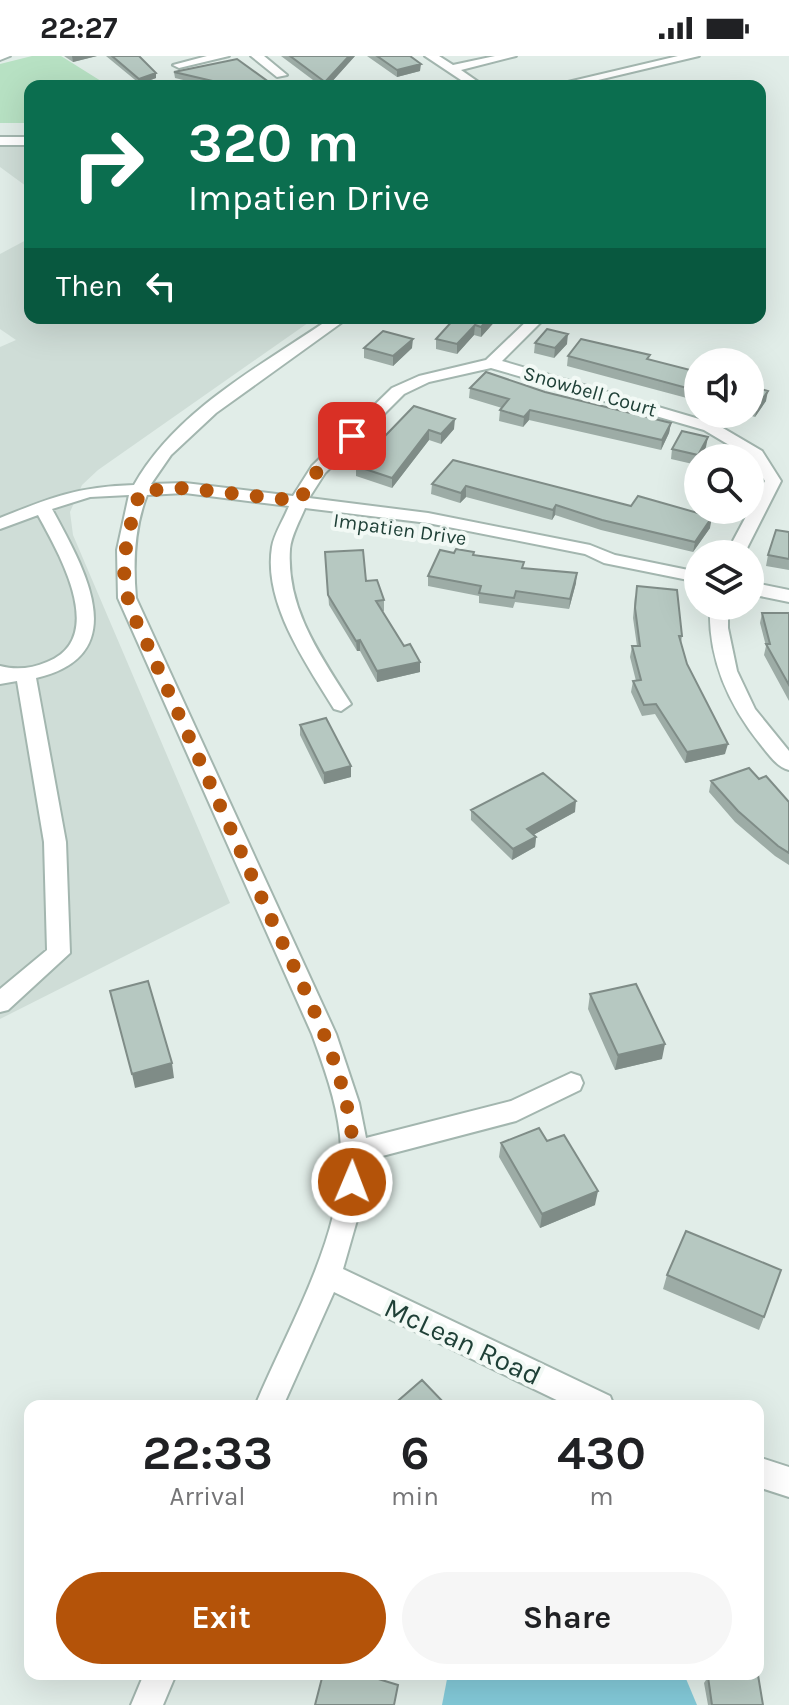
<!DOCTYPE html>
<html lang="en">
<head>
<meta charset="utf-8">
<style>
	body { margin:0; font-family:Karla,sans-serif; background:#f6f6f6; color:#202124; height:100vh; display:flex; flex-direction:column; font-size:30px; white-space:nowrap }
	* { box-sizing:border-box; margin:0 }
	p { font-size:26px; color:#757577 }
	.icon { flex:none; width:44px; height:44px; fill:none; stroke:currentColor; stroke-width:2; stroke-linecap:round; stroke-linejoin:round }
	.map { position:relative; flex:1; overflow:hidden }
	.drawer { position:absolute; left:24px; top:1344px; width:740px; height:280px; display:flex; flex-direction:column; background:#fff; border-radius:16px; box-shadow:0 8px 32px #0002 }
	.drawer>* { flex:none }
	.hud { position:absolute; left:24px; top:24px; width:742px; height:244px; border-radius:16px; box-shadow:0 8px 32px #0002; background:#0b6e4f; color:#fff; overflow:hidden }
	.tools { position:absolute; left:684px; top:292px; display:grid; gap:16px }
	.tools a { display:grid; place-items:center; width:80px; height:80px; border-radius:50%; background:#fff; box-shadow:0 8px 32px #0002; font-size:40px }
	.pin { position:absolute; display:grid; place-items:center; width:68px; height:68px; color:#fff; margin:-34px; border-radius:16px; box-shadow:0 4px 12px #0006 }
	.me { position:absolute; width:88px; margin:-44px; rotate:1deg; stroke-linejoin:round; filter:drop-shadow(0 0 6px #0008) }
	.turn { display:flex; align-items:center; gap:28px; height:168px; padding:0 32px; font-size:36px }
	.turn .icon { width:104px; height:104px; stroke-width:2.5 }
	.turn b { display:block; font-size:56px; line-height:68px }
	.then { display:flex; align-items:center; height:76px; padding:0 32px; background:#0003; gap:16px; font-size:30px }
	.eta { display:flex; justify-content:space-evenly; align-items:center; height:136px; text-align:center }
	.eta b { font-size:48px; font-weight:700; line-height:56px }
	.primary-button { display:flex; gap:16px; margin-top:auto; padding:16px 32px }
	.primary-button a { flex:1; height:92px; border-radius:48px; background:#b45309; color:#fff; font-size:32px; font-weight:700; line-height:92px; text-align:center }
	.primary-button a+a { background:#f6f6f6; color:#202124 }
	.status { display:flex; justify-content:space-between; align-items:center; height:56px; padding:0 40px; background:#fff; direction:ltr }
	.status svg { height:22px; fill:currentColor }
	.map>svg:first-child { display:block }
	.built { fill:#cfddd7 }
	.green { fill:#b7e1c3 }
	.water { fill:#83c9d8 }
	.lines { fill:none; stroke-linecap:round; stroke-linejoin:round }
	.minor-casing { stroke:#a3b6af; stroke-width:4 }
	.minor { fill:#fff; fill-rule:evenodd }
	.wall { fill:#9daca6 }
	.shaded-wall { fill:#7f8c87 }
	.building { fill:#b6c8c1; stroke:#7f8c87; stroke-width:2 }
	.route { stroke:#b45309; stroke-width:14; stroke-dasharray:0 25.2 }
	.labels { text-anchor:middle; stroke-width:8; stroke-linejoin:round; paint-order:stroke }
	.far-street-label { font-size:20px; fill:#1f4037; stroke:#f2f9f5 }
	.near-street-label { font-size:28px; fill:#1f4037; stroke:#f2f9f5 }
</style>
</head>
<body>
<div class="status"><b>22:27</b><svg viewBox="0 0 49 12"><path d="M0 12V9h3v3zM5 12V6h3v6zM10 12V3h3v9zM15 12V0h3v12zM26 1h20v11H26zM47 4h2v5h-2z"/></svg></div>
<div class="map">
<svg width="789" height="1649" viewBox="0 0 789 1649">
	<rect width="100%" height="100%" fill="#e1ede8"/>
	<path class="built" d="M30 90V133L0 111V91Z
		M30 182V262H315L98 414 82 429 70 456 73 479 230 847 0 963V291L16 284 0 273V198Z"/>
	<path class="green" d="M32 0H61L109 30H30V67H0V8Z"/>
	<path class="water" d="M448 1618H684L697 1649H442Z"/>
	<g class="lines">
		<defs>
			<path id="minor" d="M0 0H10L0 4Z
				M207 0H229L179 12 173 9Z
				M251 0H264L287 19 277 21Z
				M425 0H439L453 9 495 0H516L461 14 484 30H470Z
				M678 0H699L573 30H551Z
				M0 81H30V89H0Z
				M331 262H348L216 357 171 399 151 428 185 427 293 440 312 410 392 332 419 320 486 304 530 262H545L502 305 716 368 762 395 781 425 744 498H726L765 425 751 402 704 374 491 312 429 326 404 338 325 417 309 442 428 457 590 489 615 499 698 516V526L604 507 585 498 428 467 305 452C300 464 291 480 290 493 286 553 321 600 351 648L341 655 334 653C306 607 263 547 272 491 274 478 284 463 289 450L185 437 147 439C134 472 133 507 136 542L336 978 359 1047 366 1082 511 1045 571 1017 580 1020 583 1027 580 1034 516 1065 367 1104 363 1143 343 1213 610 1340 614 1350H569L334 1236 283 1350H255C289 1268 350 1170 340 1079 336 1044 324 1011 312 978L118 542 117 494 129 439 90 441 52 453C84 512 135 599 36 622L66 786 70 897 8 954 0 956V933L47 894 44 786 17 625 0 628V610C15 614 31 613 47 606 109 582 58 496 38 459L0 473V462C52 441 77 431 134 429 176 354 262 309 331 262Z
				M750 526 789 534V546L750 538Z
				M710 550H728V572L737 615 755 653 789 695V714C777 711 769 699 761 689 728 648 708 603 710 550Z
				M758 1401 789 1411V1441L758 1431Z
				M144 1618H176L163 1649H131Z"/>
		</defs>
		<use href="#minor" class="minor-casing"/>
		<use href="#minor" class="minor"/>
	</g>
	<path class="wall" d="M64 0H97L73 6Z
		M106 0H139L156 22 140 28Z
		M281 0H355L328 30H321Z
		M367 0H410L420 15 397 21Z
		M174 16 266 30H208L175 22Z
		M455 262H498L481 281 474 279 457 298 436 293V283Z
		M535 287 567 288 554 302 534 297Z
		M364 292H412L393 310 364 302Z
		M568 300 650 304 698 316V345L567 310Z
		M750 330 766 345 755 361 745 358H750Z
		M470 332 545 336 671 367 669 377 661 394 529 364 523 371 499 365 500 354 502 352 469 342Z
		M414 350 454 373 441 388 429 384 392 432 356 420V410Z
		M706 391 698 402 697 409 671 403 672 393Z
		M453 404 631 450 710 472 693 496 601 474 555 459 552 464 466 441 460 447 431 438 432 428Z
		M789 476V514L766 510 768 499Z
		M325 496 366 525 384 544V555H382L404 590 420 606V616L377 626 360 595H357L329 549Z
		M474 499 576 527 569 553 515 546 513 552 479 547V540L428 530V520Z
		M635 540 682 580 681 587 687 608 725 698 685 707 655 658 642 660 631 636 633 625H636L630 601 632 590H637L633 562Z
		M762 557H789V645L764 599 766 590 760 567Z
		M300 669 351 710V721L324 728 300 679Z
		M759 723 789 746V809L775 800 735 766 709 736 711 725Z
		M471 754 575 756 533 779 536 781 535 791 512 804 471 764Z
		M590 938 662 1003 615 1014 588 953Z
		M547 1085 595 1149 540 1172 499 1101 501 1087Z
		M667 1219 764 1261 759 1274 663 1233Z
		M708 1621 763 1649H708L704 1627Z"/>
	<path class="shaded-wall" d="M72 0H97L73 6Z
		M349 0H355L328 30H325V26Z
		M421 8 420 15 397 21V14Z
		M156 17V22L140 28 139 23Z
		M266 24V30H256Z
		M489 262H498L481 281V271Z
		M475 269 474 279 457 298V288Z
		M568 278 567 288 554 302 555 292Z
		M413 283 412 292 393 310V300Z
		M768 335 766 345 755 361 757 351Z
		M530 354 529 364 523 371 524 361Z
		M455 363 454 373 441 388V378Z
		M671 367 669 377 661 394 662 384Z
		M429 374V384L392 432V422Z
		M708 381 706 391 700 402H698L697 409 698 399Z
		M466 430V441L460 447 461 437Z
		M556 449 555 459 552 464 553 454Z
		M712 461 710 472 693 496 695 486Z
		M577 517 576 527 569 553 570 543Z
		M360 584V595H357L356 585Z
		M420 606V616L377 626V615Z
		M728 688 725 698 685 707 687 696Z
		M351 710V721L324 728V717Z
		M576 745 575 756 526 783 527 773Z
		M536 781 535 791 512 804 513 793Z
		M665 988 662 1003 615 1014 618 999Z
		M172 1007 174 1022 135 1032 132 1018Z
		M598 1135 595 1149 540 1172 542 1158Z"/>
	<path class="building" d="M112 0H139L156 17 139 23Z
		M290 0H349L325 26Z
		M377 0H410L421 8 397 14Z
		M237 3 266 24 256 30H234L174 16Z
		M455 262H489L481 271 475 269 457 288 436 283Z
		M547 273 568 278 555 292 535 287Z
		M383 275 413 283 393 300 364 292Z
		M581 283 650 299 647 303 698 316V335L568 300Z
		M486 316 545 336 671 367 662 384 530 354 524 361 500 354 509 343 470 332Z
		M750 330 768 335 757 351 750 349Z
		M414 350 455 363 441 378 429 374 392 422 356 410Z
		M682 375 708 381 698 399 672 393Z
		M453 404 631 450 638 440 712 461 695 486 602 464 556 449 553 454 466 430 461 437 432 428Z
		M776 474 789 476V503L768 499Z
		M456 493 474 496 473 499 524 506 522 512 577 517 570 543 516 535 514 542 479 537 481 530 428 520 440 494 454 497Z
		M363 494 366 525 377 524 384 544 376 545 404 590 410 588 420 606 377 615 360 584 356 585 328 539 325 496Z
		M637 530 677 534 682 580H679L687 608 728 688 687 696 656 648 644 649 633 625 641 624 632 590H640L635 552Z
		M762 557H789V629L766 588H770Z
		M326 662 351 710 324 717 300 669Z
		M749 712 759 723 766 720 789 746V797L778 790 738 755 711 725Z
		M543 717 576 745 527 773 536 781 513 793 471 754Z
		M148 925 172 1007 132 1018 110 935Z
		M636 928 665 988 618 999 590 938Z
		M539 1072 547 1085 564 1079 598 1135 542 1158 501 1087Z
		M686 1175 781 1214 764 1261 667 1219Z
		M422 1324 447 1350H392Z
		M323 1618H362L398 1629 394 1649H315Z
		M758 1619 763 1649H712L708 1621Z"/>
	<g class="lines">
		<path class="route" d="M352 1126C363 1034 300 928 263 845 225 760 186 675 148 590 141 575 132 559 128 543 118 507 130 470 140 435L185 432 299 445 318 414 352 380"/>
	</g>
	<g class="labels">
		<g class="far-street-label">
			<text transform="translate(590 335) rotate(16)" y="7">Snowbell Court</text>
			<text transform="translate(400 473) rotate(8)" y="7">Impatien Drive</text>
		</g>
		<g class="near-street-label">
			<text transform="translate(463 1285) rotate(25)" y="10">McLean Road</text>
		</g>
	</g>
</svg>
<div class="tools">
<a><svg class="icon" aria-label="sound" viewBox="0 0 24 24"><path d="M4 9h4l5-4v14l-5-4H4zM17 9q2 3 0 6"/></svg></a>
<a><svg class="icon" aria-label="search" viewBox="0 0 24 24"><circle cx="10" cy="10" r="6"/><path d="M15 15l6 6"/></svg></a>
<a><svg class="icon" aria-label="layers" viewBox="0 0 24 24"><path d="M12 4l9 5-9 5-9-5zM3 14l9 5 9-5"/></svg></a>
</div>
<div class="pin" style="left:352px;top:380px;background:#d93025"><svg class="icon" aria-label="arrive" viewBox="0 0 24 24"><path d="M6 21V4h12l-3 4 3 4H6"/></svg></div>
<svg class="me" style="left:352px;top:1126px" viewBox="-20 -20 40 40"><circle r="17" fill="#b45309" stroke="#fff" stroke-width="3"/><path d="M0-11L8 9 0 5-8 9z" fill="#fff"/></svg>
<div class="hud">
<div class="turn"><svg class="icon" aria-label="right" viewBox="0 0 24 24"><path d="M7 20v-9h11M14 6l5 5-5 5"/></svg><div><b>320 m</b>Impatien Drive</div></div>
<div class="then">Then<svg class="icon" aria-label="left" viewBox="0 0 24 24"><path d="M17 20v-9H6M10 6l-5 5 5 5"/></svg></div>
</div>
<section class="drawer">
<div class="eta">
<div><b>22:33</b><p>Arrival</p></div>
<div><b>6</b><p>min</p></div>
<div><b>430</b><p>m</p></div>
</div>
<div class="primary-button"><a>Exit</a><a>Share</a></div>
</section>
</div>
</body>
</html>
